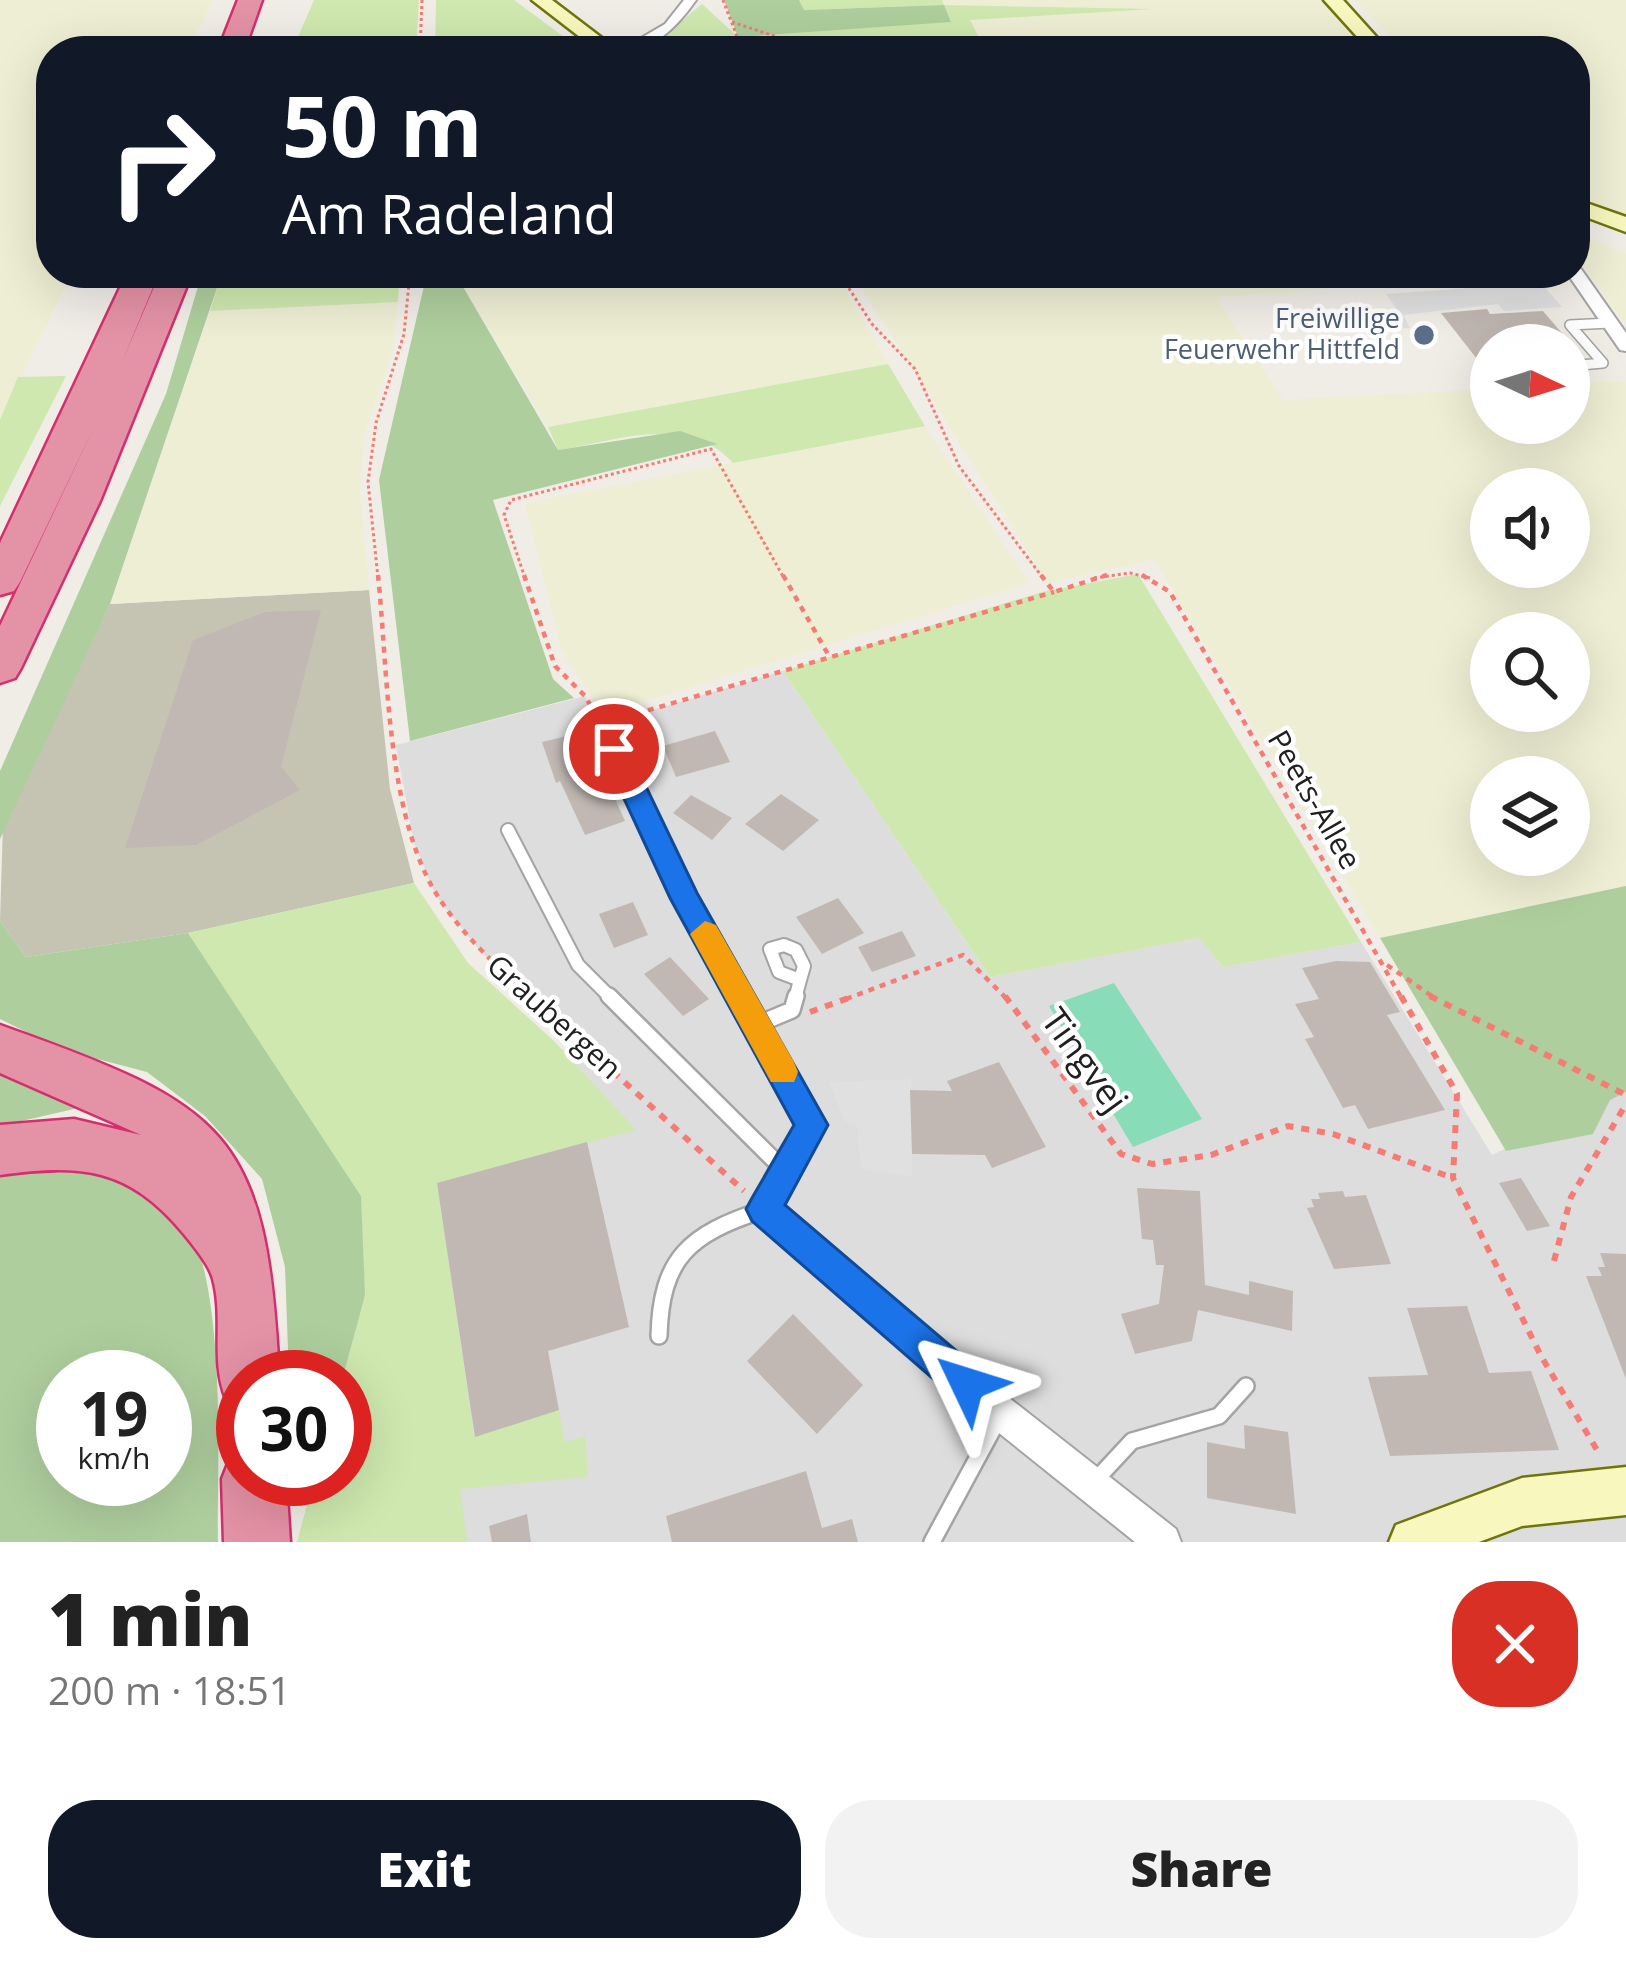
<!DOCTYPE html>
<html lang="en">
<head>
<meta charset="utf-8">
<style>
	body { margin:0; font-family:"Open Sans",sans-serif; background:#f2f2f2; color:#222; height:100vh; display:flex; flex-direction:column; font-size:45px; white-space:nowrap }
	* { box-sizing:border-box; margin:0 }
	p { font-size:39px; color:#767676 }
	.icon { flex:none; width:66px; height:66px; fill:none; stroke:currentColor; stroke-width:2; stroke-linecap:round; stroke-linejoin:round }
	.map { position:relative; height:1542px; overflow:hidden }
	.sheet { display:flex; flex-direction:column; background:#fff; flex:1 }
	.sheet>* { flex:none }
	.banner { position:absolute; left:36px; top:36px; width:1554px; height:252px; border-radius:48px; box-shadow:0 12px 48px #0002; background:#111827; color:#fff; overflow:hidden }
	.needle { width:78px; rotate:94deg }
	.fabs { position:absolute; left:1470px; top:324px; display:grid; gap:24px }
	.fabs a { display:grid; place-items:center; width:120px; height:120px; border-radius:50%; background:#fff; box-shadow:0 12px 48px #0002; font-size:60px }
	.speed { position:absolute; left:36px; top:1350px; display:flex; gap:24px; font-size:60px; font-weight:700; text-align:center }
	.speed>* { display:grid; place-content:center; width:156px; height:156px; border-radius:50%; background:#fff; box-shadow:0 12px 48px #0002; line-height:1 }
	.speed small { font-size:30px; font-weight:400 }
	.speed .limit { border:18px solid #d22; background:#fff; color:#111 }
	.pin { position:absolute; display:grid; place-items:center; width:102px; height:102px; color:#fff; margin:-51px; border:6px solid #fff; border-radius:50%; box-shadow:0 3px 12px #0007 }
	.me { position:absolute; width:132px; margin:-66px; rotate:311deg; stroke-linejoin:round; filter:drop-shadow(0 0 9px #0008) }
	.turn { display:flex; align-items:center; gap:42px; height:252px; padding:0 48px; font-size:54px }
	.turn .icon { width:156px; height:156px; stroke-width:2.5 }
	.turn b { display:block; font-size:84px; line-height:102px }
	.round { display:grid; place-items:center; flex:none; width:126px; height:126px; border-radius:48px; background:#f2f2f2 }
	.headline { display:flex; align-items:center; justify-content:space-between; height:204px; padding:0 48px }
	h1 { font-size:72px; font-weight:800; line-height:90px }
	.button { display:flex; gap:24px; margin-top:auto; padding:24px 48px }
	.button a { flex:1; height:138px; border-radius:48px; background:#111827; color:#fff; font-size:48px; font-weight:800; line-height:138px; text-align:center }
	.button a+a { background:#f2f2f2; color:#222 }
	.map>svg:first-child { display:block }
	.residential { fill:#dedddd }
	.construction { fill:#c5c4b3 }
	.farmland { fill:#edeed3; fill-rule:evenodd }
	.grass { fill:#cee8af }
	.forest { fill:#aece9d; fill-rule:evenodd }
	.pitch { fill:#88dcb8 }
	.parking { fill:#e0e0e0 }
	.building { fill:#c1b8b3 }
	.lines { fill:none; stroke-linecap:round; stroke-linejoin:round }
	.lane-far2-casing { stroke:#a4a4a4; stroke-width:12 }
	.lane-far1-casing { stroke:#a4a4a4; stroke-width:16 }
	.lane-casing { stroke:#a4a4a4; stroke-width:20 }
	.street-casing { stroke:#a4a4a4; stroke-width:4 }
	.secondary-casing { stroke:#6e7509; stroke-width:5 }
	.highway-casing { stroke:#d52e6f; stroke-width:5 }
	.path-far2 { stroke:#f57b74; stroke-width:3; stroke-dasharray:3 3; stroke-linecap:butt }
	.path-far1 { stroke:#f57b74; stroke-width:4.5; stroke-dasharray:6 6; stroke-linecap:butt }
	.path { stroke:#f57b74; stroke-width:6; stroke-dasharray:8 8; stroke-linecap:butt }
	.lane-far2 { stroke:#fff; stroke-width:9 }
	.lane-far1 { stroke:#fff; stroke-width:12 }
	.lane { stroke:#fff; stroke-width:15 }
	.street { fill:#fff; fill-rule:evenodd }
	.secondary { fill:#f7f7be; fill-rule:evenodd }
	.highway { fill:#e492a5; fill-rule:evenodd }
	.route { fill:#1a73e8; stroke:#114b97; stroke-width:3 }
	.slow { fill:#f59e0b }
	.service-dot { fill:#5c6f8a; stroke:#fff; stroke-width:4.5 }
	.labels { text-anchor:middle; stroke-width:9; stroke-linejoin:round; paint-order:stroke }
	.far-service-label { font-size:27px; fill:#4e5e75; stroke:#fff; text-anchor:end }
	.street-label { font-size:30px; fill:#202020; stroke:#fff }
	.near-street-label { font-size:36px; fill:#202020; stroke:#fff }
</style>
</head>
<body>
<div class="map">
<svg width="1626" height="1542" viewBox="0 0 1626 1542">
	<rect width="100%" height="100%" fill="#f0ede7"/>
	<path class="residential" d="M783 671 990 977 1199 938 1223 967 1361 942 1492 1155 1626 1092V1542H348L361 1196 576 1040 481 952 436 896 414 843 396 745 585 696 596 727Z"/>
	<path class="construction" d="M369 590 390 789 414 883 188 933 26 957 0 921 3 824 110 604Z"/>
	<path class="farmland" d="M0 0H214L187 51H51V273H72L0 420Z
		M942 0H1322L1364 51H986L969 20 1131 9 944 5Z
		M1356 0H1626V218L1575 199V51H1404Z
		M1575 232 1626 254V326L1575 254Z
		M455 273H836L888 364 548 427Z
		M852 273H1540L1216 297 1283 400 1491 389V423H1569V384L1626 381V886L1380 938 1154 559 1048 583ZM1491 489H1569V567H1491ZM1491 633H1569V711H1491ZM1491 777H1569V855H1491Z
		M398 302 391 358 364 435 360 493 369 590 110 604 210 311Z
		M925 426 1029 583 603 714 561 650 525 503Z"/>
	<path class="grass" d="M314 0H419L416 51H292Z
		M436 0H514L583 51H435Z
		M799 0H942L944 5 1152 9 970 20 986 51 647 50 702 4 737 36 951 21 943 5 803 10Z
		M222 273H400L398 302 210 311Z
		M888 364 925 426 733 463C688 412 617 441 558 450L548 427Z
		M66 376 0 506V420L18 377Z
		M1138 574 1361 942 1223 967 1199 938 990 977 783 671 1042 592Z
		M414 883 468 963 554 1041 636 1130 437 1183 474 1436 559 1410 564 1442 585 1436 588 1477 460 1489 467 1542H297L314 1479H345L343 1377 365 1295 361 1196 188 933Z"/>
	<path class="forest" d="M724 0H799L804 10 944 5 951 22 738 37Z
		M202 273H222L110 604 0 839V771L166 394Z
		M427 273H455L558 450 680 431 717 444 493 500 553 679 574 698 410 741 379 480Z
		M1626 886V1092L1610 1100 1593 1134 1506 1151 1380 938Z
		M0 921 26 957 188 933 361 1196 365 1295 343 1377H289L285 1267 262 1179 205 1116 147 1072 63 1050 0 1019Z
		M0 1061 100 1103 0 1126Z
		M59 1167C89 1170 133 1170 159 1187 233 1236 216 1459 218 1542H0V1177ZM63 1377H165V1479H63Z"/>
	<path class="pitch" d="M1114 983 1202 1119 1133 1147 1049 1006Z"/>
	<path class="parking" d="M1541 283 1562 307 1504 311 1498 304 1403 315 1410 328 1396 329 1388 317 1401 315 1386 294Z
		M911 1079 912 1177 861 1169 857 1125 845 1122 829 1082Z"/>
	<path class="building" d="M1487 309 1490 314 1543 311 1572 345H1491V377L1441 313Z
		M321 610 281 767 300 790 196 845 125 848 193 640 265 612Z
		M715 731 730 762 676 777 663 746Z
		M580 733 597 781 602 779 612 792 625 821 585 835 560 781 556 783 542 742Z
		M781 794 819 820 783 851 745 824Z
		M691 795 732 818 712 840 673 813Z
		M838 898 864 933 822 954 796 917Z
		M633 902 648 935 614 948 599 914Z
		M902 931 916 956 872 972 858 947Z
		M670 957 709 999 683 1016 644 974Z
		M1336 961 1370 962 1400 1012 1387 1015 1445 1110 1368 1129 1355 1105 1343 1108 1305 1039 1314 1037 1295 1004 1319 999 1302 968Z
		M999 1062 1046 1147 992 1168 985 1155 912 1154 910 1090 952 1091 947 1081Z
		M587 1142 629 1327 548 1351 559 1410 475 1437 437 1183Z
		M1521 1178 1550 1226 1527 1231 1499 1183Z
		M1137 1188 1200 1191 1205 1285 1249 1295V1281L1293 1291 1292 1331 1198 1310 1192 1341 1135 1354 1121 1314 1159 1304 1164 1265H1156L1153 1240 1142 1239Z
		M1343 1191 1345 1197 1366 1195 1391 1264 1334 1269 1307 1208 1314 1207 1311 1199H1320L1318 1193Z
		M1600 1253 1626 1254V1379L1586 1276H1602L1598 1267H1605Z
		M1467 1306 1489 1373 1531 1371 1559 1450 1390 1456 1368 1377 1428 1375 1407 1308Z
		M793 1314 863 1385 817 1434 747 1361Z
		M1244 1425 1288 1432 1296 1514 1207 1498V1442L1245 1449Z
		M806 1471 822 1528 852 1519 858 1542H672L666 1516Z
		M527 1514 531 1542H492L489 1526Z"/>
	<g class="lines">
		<defs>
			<path id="lane-far2" d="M1569 366 1603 363 1570 325 1610 323"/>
			<path id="lane-far1" d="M508 830 578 965 612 999
				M784 945 796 950 804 966 800 980 779 972 770 949Z
				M795 999 800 980"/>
			<path id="lane" d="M609 996 785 1171
				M756 1025 792 1010 796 996
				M659 1336C661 1258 689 1234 763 1210
				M1092 1484 1132 1441 1219 1416 1246 1386
				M932 1542 1000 1416"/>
			<path id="street" d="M684 0H696C677 27 654 51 619 51L665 24Z
				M1575 268 1581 269 1626 333V351L1620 350 1567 273H1575Z
				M614 740 626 749 696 893 827 1125 782 1205 1013 1401 1176 1529 1181 1542H1135L989 1425 753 1219 749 1209 753 1199 796 1125 672 898 602 749Z"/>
			<path id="secondary" d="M532 0H552L619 51H598Z
				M1324 0H1343L1389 51H1370Z
				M1575 199 1626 217V232L1575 213Z
				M1626 1467V1515L1522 1526 1479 1542H1389L1396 1525 1522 1478Z"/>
			<path id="highway" d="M238 0H262L244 51H218Z
				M127 273H159L122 362 160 273H192L100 501 21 668 15 678 0 683V626L96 423 20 582 14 591 0 595V543Z
				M0 1025C226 1106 267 1129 279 1377H243V1406L226 1399C210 1360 224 1319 213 1279 210 1266 193 1245 183 1233 128 1167 81 1164 0 1175V1125L74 1119 141 1135 0 1073Z
				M243 1451V1479H286L290 1542H224L222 1479 231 1456Z"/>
		</defs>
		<use href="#lane-far2" class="lane-far2-casing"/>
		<use href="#lane-far1" class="lane-far1-casing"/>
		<use href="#lane" class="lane-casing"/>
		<use href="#street" class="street-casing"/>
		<use href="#secondary" class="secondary-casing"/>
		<use href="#highway" class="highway-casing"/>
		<path class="path-far2" d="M723 0 741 47 748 51
			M732 22 795 43 798 51
			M420 51 422 0
			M839 273 872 324 915 369 959 466 1043 578
			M378 578 368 482 376 423 404 334 410 273
			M525 578 504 515 511 500 711 449 784 578
			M1094 578 1130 573 1150 578"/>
		<path class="path-far1" d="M378 575C388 669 386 818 439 898 464 937 499 968 533 999
			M524 575 555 666 585 696 601 724
			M783 575 829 656
			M1041 575 1054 592 1107 575
			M1142 575 1170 592 1402 999
			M606 734 601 724 1054 592
			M1387 965 1436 999
			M846 999 963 955 1007 999"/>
		<path class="path" d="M530 996 744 1191
			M1005 996 1121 1154 1152 1164 1211 1155 1288 1126 1333 1134 1453 1178
			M1401 996 1457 1094 1453 1178 1541 1356 1600 1455
			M1430 996 1626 1095
			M810 1012 854 996
			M1554 1261 1571 1197 1626 1104"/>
		<use href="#lane-far2" class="lane-far2"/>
		<use href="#lane-far1" class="lane-far1"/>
		<use href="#lane" class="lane"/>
		<use href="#street" class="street"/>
		<use href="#secondary" class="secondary"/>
		<use href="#highway" class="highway"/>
	</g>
	<path class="route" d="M614 740 628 749 697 893 828 1125 785 1205 980 1371 986 1384 980 1397 967 1403 954 1397 752 1221 746 1209 752 1198 794 1125 670 898 601 749Z"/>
	<path class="slow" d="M705 921 716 925 794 1062 798 1072 794 1082H771L690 934Z"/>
	<circle class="service-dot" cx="1424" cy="335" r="12"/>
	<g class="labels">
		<g class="far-service-label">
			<text x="1400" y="328">Freiwillige<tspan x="1400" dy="31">Feuerwehr Hittfeld</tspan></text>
		</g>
		<g class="street-label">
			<text transform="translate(1314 800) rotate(60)" y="10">Peets-Allee</text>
			<text transform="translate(554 1017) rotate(42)" y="10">Graubergen</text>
		</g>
		<g class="near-street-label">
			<text transform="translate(1085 1060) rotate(54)" y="13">Tingvej</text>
		</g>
	</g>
</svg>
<div class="fabs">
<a><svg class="needle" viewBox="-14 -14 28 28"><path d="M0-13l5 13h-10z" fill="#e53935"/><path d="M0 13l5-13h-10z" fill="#767676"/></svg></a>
<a><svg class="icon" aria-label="sound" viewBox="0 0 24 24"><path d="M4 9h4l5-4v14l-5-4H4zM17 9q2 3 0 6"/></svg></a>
<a><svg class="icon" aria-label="search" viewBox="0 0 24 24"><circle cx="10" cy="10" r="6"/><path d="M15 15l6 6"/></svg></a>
<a><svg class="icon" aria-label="layers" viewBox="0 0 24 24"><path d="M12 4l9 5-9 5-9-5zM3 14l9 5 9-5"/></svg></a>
</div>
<div class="speed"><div>19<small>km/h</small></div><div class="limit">30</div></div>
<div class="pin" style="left:614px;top:749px;background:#d93025"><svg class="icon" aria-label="arrive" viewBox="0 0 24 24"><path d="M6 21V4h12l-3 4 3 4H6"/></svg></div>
<svg class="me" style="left:967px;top:1384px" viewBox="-20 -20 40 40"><path d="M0-17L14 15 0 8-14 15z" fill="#1a73e8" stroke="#fff" stroke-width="4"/></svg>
<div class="banner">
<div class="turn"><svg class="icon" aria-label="right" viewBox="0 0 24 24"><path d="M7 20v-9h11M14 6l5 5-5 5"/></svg><div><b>50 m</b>Am Radeland</div></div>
</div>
</div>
<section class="sheet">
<div class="headline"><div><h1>1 min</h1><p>200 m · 18:51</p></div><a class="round" style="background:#d93025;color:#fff"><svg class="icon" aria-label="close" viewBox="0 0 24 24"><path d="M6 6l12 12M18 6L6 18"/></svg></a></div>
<div class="button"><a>Exit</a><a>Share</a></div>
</section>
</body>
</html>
